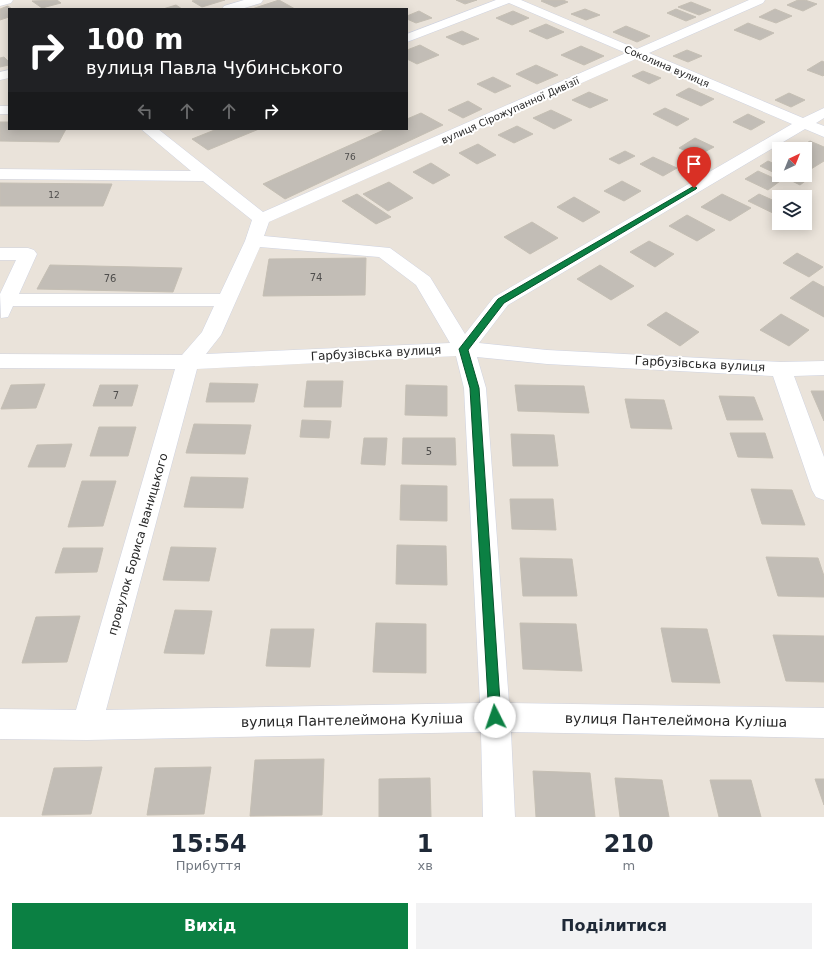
<!DOCTYPE html>
<html lang="uk">
<head>
<meta charset="utf-8">
<style>
	body { margin:0; font-family:"DejaVu Sans",sans-serif; background:#f2f2f3; color:#1f2937; height:100vh; display:flex; flex-direction:column; font-size:15px; white-space:nowrap }
	* { box-sizing:border-box; margin:0 }
	p { font-size:13px; color:#747a83 }
	.icon { flex:none; width:22px; height:22px; fill:none; stroke:currentColor; stroke-width:2; stroke-linecap:round; stroke-linejoin:round }
	.map { position:relative; height:817px; overflow:hidden }
	.side { display:flex; flex-direction:column; background:#fff; flex:1 }
	.side>* { flex:none }
	.guide { position:absolute; left:8px; top:8px; width:400px; height:122px; border-radius:0px; box-shadow:0 2px 10px #0003; background:#202124; color:#fff; overflow:hidden }
	.needle { width:26px; rotate:43deg }
	.tools { position:absolute; left:772px; top:142px; display:grid; gap:8px }
	.tools a { display:grid; place-items:center; width:40px; height:40px; border-radius:0px; background:#fff; box-shadow:0 2px 10px #0003; font-size:20px }
	.pin { position:absolute; display:grid; place-items:center; width:34px; height:34px; color:#fff; margin:-41px -17px; border-radius:50% 50% 50% 0; rotate:-45deg; box-shadow:0 0 4px #0007 }
	.pin .icon { rotate:45deg }
	.me { position:absolute; width:44px; margin:-22px; rotate:356deg; stroke-linejoin:round; filter:drop-shadow(0 0 3px #0008) }
	.turn { display:flex; align-items:center; gap:14px; height:84px; padding:0 12px; font-size:18px }
	.turn .icon { width:52px; height:52px; stroke-width:2.5 }
	.turn b { display:block; font-size:28px; line-height:34px }
	.lanes { display:flex; align-items:center; height:38px; padding:0 12px; background:#0003; justify-content:center; gap:20px; direction:ltr }
	.lanes .off { opacity:.35 }
	.eta { display:flex; justify-content:space-evenly; align-items:center; height:68px; text-align:center }
	.eta b { font-size:24px; font-weight:800; line-height:28px }
	.action { display:flex; gap:8px; margin-top:auto; padding:8px 12px }
	.action a { flex:1; height:46px; border-radius:0px; background:#0b8043; color:#fff; font-size:16px; font-weight:800; line-height:46px; text-align:center }
	.action a+a { background:#f2f2f3; color:#1f2937 }
	.map>svg:first-child { display:block }
	.building { fill:#c2bdb6; stroke:#c5bfb4 }
	.lines { fill:none; stroke-linecap:round; stroke-linejoin:round }
	.minor-casing { stroke:#cfd3e1; stroke-width:1 }
	.minor { fill:#fff; fill-rule:evenodd }
	.route { fill:#0b8043; stroke:#07532c }
	.labels { text-anchor:middle; stroke-width:4; stroke-linejoin:round; paint-order:stroke }
	.far-number-label { font-size:9px; fill:#4e4d4c }
	.far-street-label { font-size:10px; fill:#282828; stroke:#fff }
	.number-label { font-size:10px; fill:#4e4d4c }
	.street-label { font-size:12px; fill:#282828; stroke:#fff }
	.near-street-label { font-size:14px; fill:#282828; stroke:#fff }
</style>
</head>
<body>
<div class="map">
<svg width="824" height="817" viewBox="0 0 824 817">
	<rect width="100%" height="100%" fill="#eae3da"/>
	<path class="building" d="M57 0 61 3 42 8 32 1Z
		M196 0H225L202 7 192 1Z
		M279 0 295 9H252Z
		M456 0H477L465 4Z
		M543 0H563L568 2 555 7 541 1Z
		M798 0H805L817 4 803 11 787 5Z
		M691 2 711 10 699 15 678 7Z
		M176 5 182 9H163Z
		M8 6 12 9H9V17L0 20V9Z
		M585 9 600 15 586 20 571 14Z
		M676 9 696 17 686 21 667 13Z
		M775 9 792 16 776 23 759 17Z
		M419 11 432 18 416 23 407 19V16Z
		M513 11 529 18 512 25 496 18Z
		M748 23 774 33 760 40 734 30Z
		M546 24 564 32 547 39 529 31Z
		M626 26 650 36 637 42 613 32Z
		M462 31 479 39 463 45 446 37Z
		M420 45 439 55 417 64 407 59V50Z
		M581 46 604 56 584 65 561 55Z
		M687 50 702 56 688 62 673 56Z
		M4 57 9 62V65L0 67V58Z
		M822 61 824 62V75L823 76 807 70Z
		M536 65 558 75 537 84 516 74Z
		M643 71 661 78 649 84 632 76Z
		M493 77 511 86 495 93 477 84Z
		M689 88 714 99 701 106 676 95Z
		M589 92 608 100 590 108 572 100Z
		M789 93 805 100 791 107 775 100Z
		M468 101 482 109 463 118 448 110Z
		M665 108 689 119 677 126 653 114Z
		M551 110 572 120 554 129 533 118Z
		M421 113 443 125 285 199 263 184 386 129H407V119Z
		M748 114 765 122 751 130 733 122Z
		M0 122H9V129H66L59 142 0 141Z
		M517 126 533 134 514 143 498 135Z
		M217 129H259L208 150 192 139Z
		M695 138 714 147 697 156 679 148Z
		M810 141 824 147V161L811 169 805 166V149H797Z
		M478 144 496 155 477 164 459 153Z
		M625 151 635 156 619 164 609 159Z
		M653 157 677 168 663 176 640 164Z
		M768 161 779 166V175L760 166Z
		M431 163 450 175 433 184 413 172Z
		M758 171 780 181 768 190 745 179Z
		M780 175H798L808 179 800 185Z
		M622 181 641 191 624 201 604 191Z
		M389 182 413 198 388 211 363 194Z
		M0 183 112 184 103 206H0Z
		M357 194 391 217 376 224 342 201Z
		M722 194 751 208 730 221 701 207Z
		M759 194 779 203V216L748 201Z
		M574 197 600 212 583 222 557 207Z
		M687 215 715 230 697 241 669 226Z
		M532 222 558 238 530 254 504 237Z
		M649 241 674 254 655 267 630 252Z
		M797 253 823 267 809 277 783 263Z
		M366 258 365 295 263 296 269 259Z
		M50 265 182 268 173 292 37 289Z
		M600 265 634 286 611 300 577 279Z
		M813 281 824 287V317L790 298Z
		M666 312 699 332 680 346 647 325Z
		M781 314 809 330 789 346 760 330Z
		M307 381H343L341 407H304Z
		M210 383 258 384 254 402H206Z
		M45 384 36 408 1 409 11 385Z
		M100 385H138L132 406H93Z
		M406 385 447 386V416L405 415Z
		M515 385 584 386 589 413 518 411Z
		M811 391H824V421Z
		M719 396 754 397 763 420H727Z
		M625 399 664 400 672 429 631 428Z
		M302 420 331 421 329 438 300 437Z
		M194 424 251 425 245 454 186 453Z
		M99 427H136L128 456H90Z
		M730 433H765L773 458 738 457Z
		M511 434 554 435 558 466H513Z
		M364 438H387L385 465 361 464Z
		M403 438H455L456 465 402 464Z
		M72 444 65 467H28L37 445Z
		M191 477 248 478 243 508 184 507Z
		M82 481H116L103 526 68 527Z
		M401 485 447 486V521L400 520Z
		M751 489 792 490 805 525 762 524Z
		M510 499H553L556 530 512 529Z
		M397 545 446 546 447 585 396 584Z
		M171 547 216 548 209 581 163 580Z
		M63 548H103L97 572 55 573Z
		M766 557 818 558 824 576V597L778 596Z
		M520 558 572 559 577 596H523Z
		M175 610 212 611 204 654 164 653Z
		M80 616 67 662 22 663 36 617Z
		M376 623 426 624V673L373 672Z
		M520 623 576 624 582 671 523 669Z
		M661 628 707 629 720 683 672 682Z
		M271 629H314L310 667 266 666Z
		M773 635 824 636V682L786 681Z
		M324 759 322 815 250 816 255 760Z
		M102 767 91 814 42 815 54 768Z
		M211 767 204 814 147 815 155 768Z
		M533 771 590 773 595 817H536Z
		M430 778 431 817H379V779Z
		M615 778 662 780 669 817H620Z
		M815 779H824V805Z
		M710 780H751L761 817H719Z"/>
	<g class="lines">
		<defs>
			<path id="minor" d="M0 0H13L11 3 0 6Z
				M244 0H263L261 3 241 9H222L224 6Z
				M496 0H521L637 49 749 0H765L763 3 649 53 803 118 824 108V118L816 123 824 126V137L805 129 508 305 479 343 547 350 781 362 824 361V375L794 376 824 457V500L816 497 812 490 773 376 547 364 477 357 486 388 509 703 824 708V738L511 732 515 817H483L481 732 87 740 0 739V709L76 710 175 369 0 368V354L182 355 202 332 214 306H13L8 317 1 318 0 294 16 260H0V248H28L34 250 37 254 19 294H220L245 241 252 220 203 181 0 179V169L191 171 141 129H158L263 212 626 53 509 3 407 42V34ZM638 58 792 124 494 297 465 334 430 277 390 248 264 236 269 222ZM260 247 379 257 416 285 450 343 206 354 221 335ZM456 356 464 388 480 703 106 710 197 369Z
				M9 70V78L0 80V72Z
				M0 106H9V114H0Z"/>
		</defs>
		<use href="#minor" class="minor-casing"/>
		<use href="#minor" class="minor"/>
	</g>
	<path class="route" d="M694 186 697 188 696 189 504 303 468 350 479 388 501 717 499 721 495 723 491 721 489 717 470 388 459 349 498 299Z"/>
	<g class="labels">
		<g class="far-number-label">
			<text x="350" y="160">76</text>
			<text x="54" y="198">12</text>
		</g>
		<g class="far-street-label">
			<text transform="translate(667 66) rotate(23)" y="4">Соколина вулиця</text>
			<text transform="translate(510 110) rotate(-24)" y="4">вулиця Сірожупанної Дивізії</text>
		</g>
		<g class="number-label">
			<text x="316" y="281">74</text>
			<text x="110" y="282">76</text>
			<text x="116" y="399">7</text>
			<text x="429" y="455">5</text>
		</g>
		<g class="street-label">
			<text transform="translate(376 353) rotate(-3)" y="4">Гарбузівська вулиця</text>
			<text transform="translate(700 364) rotate(3)" y="4">Гарбузівська вулиця</text>
			<text transform="translate(138 544) rotate(-74)" y="4">провулок Бориса Іваницького</text>
		</g>
		<g class="near-street-label">
			<text transform="translate(352 720) rotate(-1)" y="5">вулиця Пантелеймона Куліша</text>
			<text transform="translate(676 720) rotate(1)" y="5">вулиця Пантелеймона Куліша</text>
		</g>
	</g>
</svg>
<div class="tools">
<a><svg class="needle" viewBox="-14 -14 28 28"><path d="M0-13l5 13h-10z" fill="#e53935"/><path d="M0 13l5-13h-10z" fill="#747a83"/></svg></a>
<a><svg class="icon" aria-label="layers" viewBox="0 0 24 24"><path d="M12 4l9 5-9 5-9-5zM3 14l9 5 9-5"/></svg></a>
</div>
<div class="pin" style="left:694px;top:188px;background:#d93025"><svg class="icon" aria-label="arrive" viewBox="0 0 24 24"><path d="M6 21V4h12l-3 4 3 4H6"/></svg></div>
<svg class="me" style="left:495px;top:717px" viewBox="-20 -20 40 40"><circle r="19" fill="#fff"/><path d="M0-13L10 11 0 6-10 11z" fill="#0b8043"/></svg>
<div class="guide">
<div class="turn"><svg class="icon" aria-label="right" viewBox="0 0 24 24"><path d="M7 20v-9h11M14 6l5 5-5 5"/></svg><div><b>100 m</b>вулиця Павла Чубинського</div></div>
<div class="lanes"><svg class="icon off" aria-label="left" viewBox="0 0 24 24"><path d="M17 20v-9H6M10 6l-5 5 5 5"/></svg><svg class="icon off" aria-label="ahead" viewBox="0 0 24 24"><path d="M12 20V5M6 11l6-6 6 6"/></svg><svg class="icon off" aria-label="ahead" viewBox="0 0 24 24"><path d="M12 20V5M6 11l6-6 6 6"/></svg><svg class="icon" aria-label="right" viewBox="0 0 24 24"><path d="M7 20v-9h11M14 6l5 5-5 5"/></svg></div>
</div>
</div>
<section class="side">
<div class="eta">
<div><b>15:54</b><p>Прибуття</p></div>
<div><b>1</b><p>хв</p></div>
<div><b>210</b><p>m</p></div>
</div>
<div class="action"><a>Вихід</a><a>Поділитися</a></div>
</section>
</body>
</html>
